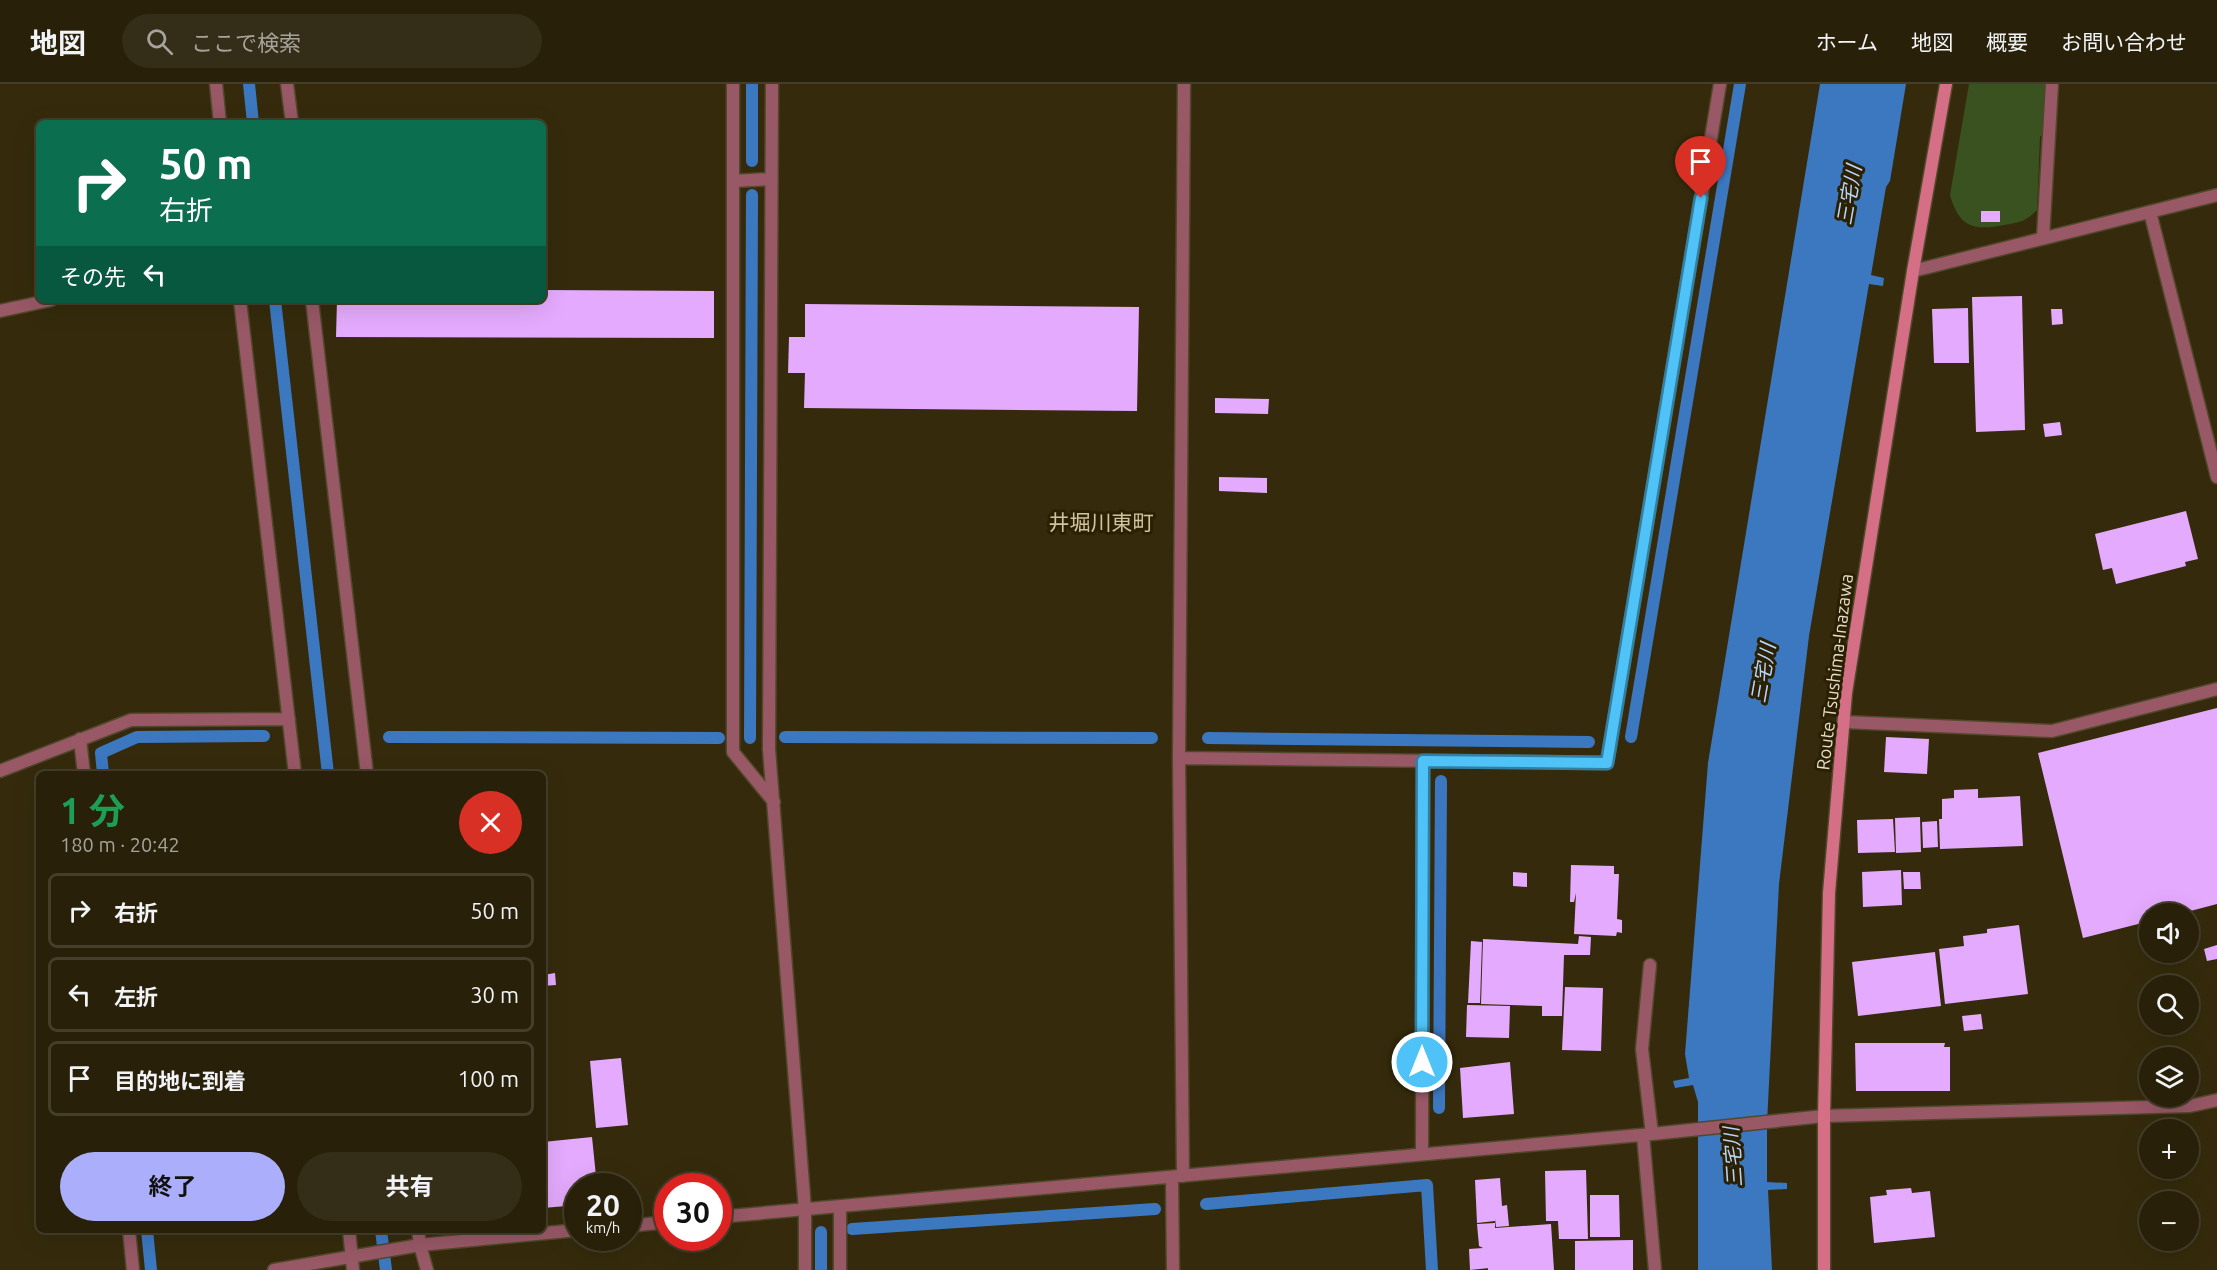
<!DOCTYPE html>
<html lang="ja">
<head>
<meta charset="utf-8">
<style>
	body { margin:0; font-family:Ubuntu,"Noto Sans JP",sans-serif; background:#342d17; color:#f1f3f6; height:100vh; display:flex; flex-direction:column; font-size:22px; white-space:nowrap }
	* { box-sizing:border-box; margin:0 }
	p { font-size:20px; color:#a5a39c }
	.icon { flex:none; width:33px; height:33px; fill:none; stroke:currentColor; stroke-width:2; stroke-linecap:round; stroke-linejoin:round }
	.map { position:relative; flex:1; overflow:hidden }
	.side { position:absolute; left:36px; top:687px; width:510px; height:462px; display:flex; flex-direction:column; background:#282009; border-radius:9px; box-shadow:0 6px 24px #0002,0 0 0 2px #443e2a }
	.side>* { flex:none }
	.top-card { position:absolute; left:36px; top:36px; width:510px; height:183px; border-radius:9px; box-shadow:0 6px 24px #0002,0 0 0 2px #443e2a; background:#0b6e4f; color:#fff; overflow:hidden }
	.tools { position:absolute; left:2139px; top:819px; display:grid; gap:12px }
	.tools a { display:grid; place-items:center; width:60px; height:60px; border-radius:50%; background:#282009; box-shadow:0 6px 24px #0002,0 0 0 2px #443e2a; font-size:30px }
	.speed { position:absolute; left:564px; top:1089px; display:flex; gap:12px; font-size:30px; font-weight:700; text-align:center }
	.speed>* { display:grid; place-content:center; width:78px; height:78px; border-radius:50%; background:#282009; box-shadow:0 6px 24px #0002,0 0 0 2px #443e2a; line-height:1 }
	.speed small { font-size:15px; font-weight:400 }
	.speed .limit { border:9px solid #d22; background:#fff; color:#111 }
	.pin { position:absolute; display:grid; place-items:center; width:51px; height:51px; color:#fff; margin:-62px -26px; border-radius:50% 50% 50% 0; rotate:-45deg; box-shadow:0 0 6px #0007 }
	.pin .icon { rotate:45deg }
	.me { position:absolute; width:66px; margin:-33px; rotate:0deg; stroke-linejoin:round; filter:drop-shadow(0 0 4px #0008) }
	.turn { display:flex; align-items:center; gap:21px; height:126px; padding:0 24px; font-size:27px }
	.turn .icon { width:78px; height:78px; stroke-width:2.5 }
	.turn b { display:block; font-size:42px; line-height:51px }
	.then { display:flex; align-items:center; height:57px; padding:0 24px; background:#0003; gap:12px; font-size:22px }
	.round { display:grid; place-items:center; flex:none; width:63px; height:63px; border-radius:32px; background:#342d17 }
	.head { display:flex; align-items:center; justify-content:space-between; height:102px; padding:0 24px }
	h1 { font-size:36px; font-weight:700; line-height:45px; color:#1e9e55 }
	.cta { display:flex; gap:12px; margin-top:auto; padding:12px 24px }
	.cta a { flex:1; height:69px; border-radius:36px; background:#abaffb; color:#111; font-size:24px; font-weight:700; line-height:69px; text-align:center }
	.cta a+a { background:#342d17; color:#f1f3f6 }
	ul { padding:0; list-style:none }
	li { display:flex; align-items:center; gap:18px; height:75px; margin:0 12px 9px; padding:0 12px; border:3px solid #443e2a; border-radius:9px }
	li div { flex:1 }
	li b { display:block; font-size:22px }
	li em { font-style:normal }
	header { display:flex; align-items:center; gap:36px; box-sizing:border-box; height:84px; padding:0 30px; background:#282009; border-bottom:2px solid #443e2a }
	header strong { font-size:28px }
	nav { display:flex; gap:33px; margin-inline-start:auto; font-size:21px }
	.search { width:420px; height:54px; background:#342d17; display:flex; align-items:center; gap:15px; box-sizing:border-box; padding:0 21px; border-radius:33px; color:#a5a39c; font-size:22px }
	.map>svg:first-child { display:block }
	.green { fill:#39521f }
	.water { fill:#3c78c0 }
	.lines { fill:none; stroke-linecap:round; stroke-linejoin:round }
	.stream { stroke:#3c78c0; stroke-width:12 }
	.building { fill:#e4aafd }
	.service-casing { stroke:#51482b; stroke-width:15 }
	.minor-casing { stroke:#51482b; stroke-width:15 }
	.tertiary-casing { stroke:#51482b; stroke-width:15 }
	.secondary-casing { stroke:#51482b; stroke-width:15 }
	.service { stroke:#985866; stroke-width:12 }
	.minor { stroke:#985866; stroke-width:12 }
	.tertiary { stroke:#985866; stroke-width:12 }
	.secondary { stroke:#d46f86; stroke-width:12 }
	.route-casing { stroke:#337fa1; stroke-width:15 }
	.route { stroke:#4fc3f7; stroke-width:10 }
	.labels { text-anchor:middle; stroke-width:6; stroke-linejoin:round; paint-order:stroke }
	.street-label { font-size:18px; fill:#e4decc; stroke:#2b2102 }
	.water-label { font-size:20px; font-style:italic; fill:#b7d5fc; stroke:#2b2102 }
	.quarter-label { font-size:21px; fill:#cec29f; stroke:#2b2102 }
</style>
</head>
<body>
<header>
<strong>地図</strong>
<div class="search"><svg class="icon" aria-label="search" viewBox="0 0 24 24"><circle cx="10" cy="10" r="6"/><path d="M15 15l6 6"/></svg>ここで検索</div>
<nav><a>ホーム</a><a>地図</a><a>概要</a><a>お問い合わせ</a></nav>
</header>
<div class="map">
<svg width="2217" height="1186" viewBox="0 0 2217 1186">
	<rect width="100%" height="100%" fill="#352b0c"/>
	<path class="green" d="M1969 0H2048L2046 52H2040L2037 126C2025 138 2020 138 2004 141 1973 147 1959 143 1950 111Z"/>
	<path class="water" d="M1820 0H1906L1890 97 1886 103 1871 191 1884 194 1883 202 1869 200 1809 552 1779 800 1767 1039V1098L1787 1099V1105L1768 1106 1772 1186H1698V1018L1693 1001 1675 1004 1673 997 1689 994 1685 970 1708 679Z"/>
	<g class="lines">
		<path class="stream" d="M249 0 253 39
			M752 77V0
			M275 216 328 690
			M389 653 719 654
			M785 653 1152 654
			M1631 653 1740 0
			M750 654 752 111
			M1208 654 1589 658
			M103 690 101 669 137 653 264 652
			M1439 1024 1441 697
			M1206 1120 1427 1101 1432 1186
			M852 1145 1155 1125
			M147 1146 151 1186
			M381 1146 386 1186
			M821 1186V1148"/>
	</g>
	<path class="building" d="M1981 127H2000V138H1981Z
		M543 206 714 207V254L336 253 337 216H543Z
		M2022 212 2025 346 1976 348 1972 213Z
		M805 220 1139 223 1137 327 804 324 805 289H788L789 253H805Z
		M1968 224 1969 279H1934L1932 225Z
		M2051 225H2062L2063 240 2052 241Z
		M1215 314 1269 315 1268 330 1215 329Z
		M2060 338 2062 351 2045 353 2043 340Z
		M1219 393 1267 394V409L1219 407Z
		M2186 427 2198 475 2185 478 2186 482 2116 500 2112 484 2103 486 2095 450Z
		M2217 624V820L2179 830H2150V837L2083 854 2038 669Z
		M1886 653 1929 655 1927 690 1884 688Z
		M1978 705V714L2020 712 2023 762 1940 765 1939 735H1942V715L1954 714V706Z
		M1920 733 1921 768 1896 769 1895 734Z
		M1893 735 1895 768 1858 769 1857 736Z
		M1937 737 1938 763 1923 764 1922 738Z
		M1571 781 1614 782V790H1619L1617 835 1622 836V849L1617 848 1616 852 1574 850 1576 809 1574 818H1570Z
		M1901 786 1902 821 1863 823 1862 788Z
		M1513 788 1527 789V803L1513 802Z
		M1903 788H1920L1921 805H1904Z
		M2019 841 2028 910 1945 920 1939 865 1964 862 1963 852 1987 849V845Z
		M1579 852 1591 853 1590 871H1564L1562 932H1542V922L1481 920 1483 855 1578 860Z
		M1471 857 1482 858 1480 919H1468Z
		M2217 861V875L2207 877 2204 865Z
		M1935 868 1941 922 1858 932 1852 878Z
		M555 889 556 901 543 902V891Z
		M1565 903 1603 904 1601 967 1562 966Z
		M1467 921 1510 922 1509 954 1466 953Z
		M1981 930 1983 945 1964 947 1962 932Z
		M1855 959H1945L1944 963H1950V1007H1856Z
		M621 974 628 1041 596 1044 590 977Z
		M1510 978 1514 1030 1463 1034 1460 984Z
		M592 1053 597 1102H578V1121L543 1124V1058Z
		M1586 1086 1588 1155H1559L1558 1137H1546L1545 1087Z
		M1500 1094 1502 1122 1507 1121 1509 1142 1496 1143 1495 1135V1137L1477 1139 1475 1096Z
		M1911 1104 1912 1109 1930 1107 1935 1153 1874 1159 1870 1113 1887 1111 1886 1106Z
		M1590 1111H1619L1620 1153H1590Z
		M1495 1139V1144L1551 1140 1554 1186H1488V1184L1499 1183 1470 1186 1469 1165 1483 1164 1479 1162 1477 1140Z
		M1633 1156V1186H1575V1157Z"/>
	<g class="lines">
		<defs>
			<path id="service" d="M2043 154 2052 0"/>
			<path id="minor" d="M216 0 220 39
				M287 0 292 39
				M733 0V668L774 718
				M772 0 769 665 805 1126V1186
				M733 97 771 95
				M2150 128 2217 393
				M240 216 295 690
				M312 216 367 690
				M0 227 51 216
				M1844 638 2052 647 2217 605
				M80 655 84 690
				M1179 674 1607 679 1720 0
				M0 687 131 636 289 635
				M1650 881 1642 965 1652 1050
				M1643 1051 1655 1186
				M1422 1070 1423 677
				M1183 1092 1179 674 1184 0
				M1172 1093 1173 1186
				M718 1133 1652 1050 1824 1032 2190 1022 2217 1016
				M628 1142 668 1138
				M129 1146 133 1186
				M349 1146 353 1186
				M418 1146 420 1161 427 1186
				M274 1186 420 1161 578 1146
				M840 1186V1123"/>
			<path id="tertiary" d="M1913 187 2217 111"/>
			<path id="secondary" d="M1824 1186V1032L1829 809 1846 609 1913 187 1946 0"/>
		</defs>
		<use href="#service" class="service-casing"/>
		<use href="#minor" class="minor-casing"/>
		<use href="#tertiary" class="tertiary-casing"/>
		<use href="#secondary" class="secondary-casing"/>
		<use href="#service" class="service"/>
		<use href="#minor" class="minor"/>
		<use href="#tertiary" class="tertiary"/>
		<use href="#secondary" class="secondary"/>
	</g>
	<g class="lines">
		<defs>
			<path id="route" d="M1422 978 1423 677 1607 679 1701 114"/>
		</defs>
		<use href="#route" class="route-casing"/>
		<use href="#route" class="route"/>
	</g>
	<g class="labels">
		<g class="street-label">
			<text transform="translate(1835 588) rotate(-83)" y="6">Route Tsushima-Inazawa</text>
		</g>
		<g class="water-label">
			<text transform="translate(1849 111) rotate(-80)" y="7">三宅川</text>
			<text transform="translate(1763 589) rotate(-80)" y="7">三宅川</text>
			<text transform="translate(1733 1073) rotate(-94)" y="7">三宅川</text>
		</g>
		<g class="quarter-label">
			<text x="1101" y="446">井堀川東町</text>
		</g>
	</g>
</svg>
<div class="tools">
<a><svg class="icon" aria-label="sound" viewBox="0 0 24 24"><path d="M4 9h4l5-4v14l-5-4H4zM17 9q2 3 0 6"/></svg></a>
<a><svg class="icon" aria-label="search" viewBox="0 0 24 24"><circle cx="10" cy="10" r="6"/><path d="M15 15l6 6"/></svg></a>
<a><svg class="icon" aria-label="layers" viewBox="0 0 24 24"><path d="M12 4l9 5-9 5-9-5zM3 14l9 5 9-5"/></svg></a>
<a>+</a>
<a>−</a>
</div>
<div class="speed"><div>20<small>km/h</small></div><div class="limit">30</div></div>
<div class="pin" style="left:1701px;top:114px;background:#d93025"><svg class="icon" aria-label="arrive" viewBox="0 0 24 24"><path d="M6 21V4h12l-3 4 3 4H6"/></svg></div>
<svg class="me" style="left:1422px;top:978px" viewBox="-20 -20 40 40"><circle r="17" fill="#4fc3f7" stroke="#fff" stroke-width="3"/><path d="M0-11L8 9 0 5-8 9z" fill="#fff"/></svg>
<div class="top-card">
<div class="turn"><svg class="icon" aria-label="right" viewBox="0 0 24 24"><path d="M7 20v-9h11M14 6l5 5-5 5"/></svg><div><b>50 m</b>右折</div></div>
<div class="then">その先<svg class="icon" aria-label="left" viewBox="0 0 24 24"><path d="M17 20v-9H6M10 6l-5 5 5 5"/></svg></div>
</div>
<section class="side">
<div class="head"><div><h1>1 分</h1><p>180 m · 20:42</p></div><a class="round" style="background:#d93025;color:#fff"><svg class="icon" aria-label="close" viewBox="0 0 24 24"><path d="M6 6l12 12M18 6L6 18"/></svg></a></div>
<ul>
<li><svg class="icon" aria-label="right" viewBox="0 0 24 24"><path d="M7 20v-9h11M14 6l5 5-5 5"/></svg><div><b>右折</b></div><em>50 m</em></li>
<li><svg class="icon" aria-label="left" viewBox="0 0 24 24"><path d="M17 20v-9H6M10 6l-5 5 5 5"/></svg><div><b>左折</b></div><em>30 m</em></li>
<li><svg class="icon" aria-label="arrive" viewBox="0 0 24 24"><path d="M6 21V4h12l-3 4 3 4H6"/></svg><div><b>目的地に到着</b></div><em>100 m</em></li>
</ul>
<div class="cta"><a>終了</a><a>共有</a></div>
</section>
</div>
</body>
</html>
